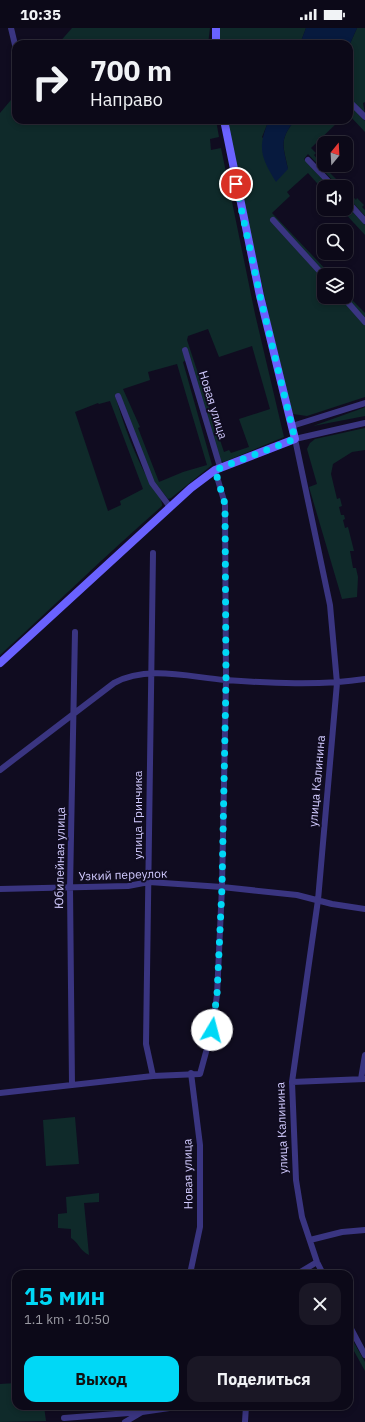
<!DOCTYPE html>
<html lang="ru">
<head>
<meta charset="utf-8">
<style>
	body { margin:0; font-family:"IBM Plex Sans",sans-serif; background:#1a1725; color:#f1f3f6; height:100vh; display:flex; flex-direction:column; font-size:15px; white-space:nowrap }
	* { box-sizing:border-box; margin:0 }
	p { font-size:13px; color:#9a9aa2 }
	.icon { flex:none; width:22px; height:22px; fill:none; stroke:currentColor; stroke-width:2; stroke-linecap:round; stroke-linejoin:round }
	.map { position:relative; flex:1; overflow:hidden }
	.panel { position:absolute; left:12px; top:1242px; width:341px; height:140px; display:flex; flex-direction:column; background:#0c0918; border-radius:12px; box-shadow:0 2px 6px #0003,0 0 0 1px #2c2a37 }
	.panel>* { flex:none }
	.guide { position:absolute; left:12px; top:12px; width:341px; height:84px; border-radius:12px; box-shadow:0 2px 6px #0003,0 0 0 1px #2c2a37; background:#0c0918; color:#f1f3f6; overflow:hidden }
	.needle { width:26px; rotate:18deg }
	.fabs { position:absolute; left:317px; top:108px; display:grid; gap:8px }
	.fabs a { display:grid; place-items:center; width:36px; height:36px; border-radius:8px; background:#0c0918; box-shadow:0 2px 6px #0003,0 0 0 1px #2c2a37; font-size:20px }
	.pin { position:absolute; display:grid; place-items:center; width:34px; height:34px; color:#fff; margin:-17px; border:2px solid #fff; border-radius:50%; box-shadow:0 1px 4px #0007 }
	.me { position:absolute; width:44px; margin:-22px; rotate:8deg; stroke-linejoin:round; filter:drop-shadow(0 0 3px #0008) }
	.turn { display:flex; align-items:center; gap:14px; height:84px; padding:0 12px; font-size:18px }
	.turn .icon { width:52px; height:52px; stroke-width:2.5 }
	.turn b { display:block; font-size:28px; line-height:34px }
	.round { display:grid; place-items:center; flex:none; width:42px; height:42px; border-radius:12px; background:#1a1725 }
	.headline { display:flex; align-items:center; justify-content:space-between; height:68px; padding:0 12px }
	h1 { font-size:24px; font-weight:700; line-height:30px; color:#00d8f6 }
	.action { display:flex; gap:8px; margin-top:auto; padding:8px 12px }
	.action a { flex:1; height:46px; border-radius:12px; background:#00d8f6; color:#111; font-size:16px; font-weight:700; line-height:46px; text-align:center }
	.action a+a { background:#1a1725; color:#f1f3f6 }
	.status { display:flex; justify-content:space-between; align-items:center; height:28px; padding:0 20px; background:#0c0918; direction:ltr }
	.status svg { height:11px; fill:currentColor }
	.map>svg:first-child { display:block }
	.green { fill:#0f2a2a; fill-rule:evenodd }
	.water { fill:#071a3e }
	.lines { fill:none; stroke-linecap:round; stroke-linejoin:round }
	.street { stroke:#3a3581; stroke-width:6 }
	.secondary { stroke:#6a62ff; stroke-width:8 }
	.route { stroke:#00d8f6; stroke-width:7; stroke-dasharray:0 12.6 }
	.labels { text-anchor:middle; stroke-width:4; stroke-linejoin:round; paint-order:stroke }
	.street-label { font-size:12px; fill:#d2cbff; stroke:#100c20 }
</style>
</head>
<body>
<div class="status"><b>10:35</b><svg viewBox="0 0 49 12"><path d="M0 12V9h3v3zM5 12V6h3v6zM10 12V3h3v9zM15 12V0h3v12zM26 1h20v11H26zM47 4h2v5h-2z"/></svg></div>
<div class="map">
<svg width="365" height="1394" viewBox="0 0 365 1394">
	<rect width="100%" height="100%" fill="#100c20"/>
	<path class="green" d="M72 0H210L208 16H58Z
		M219 0H306L300 16H219Z
		M357 0H365V74L363 75 365 86 351 78 365 93V104L349 87V18Z
		M16 66V92H216L219 109 210 111 211 122 221 120 255 286 284 409 224 434 220 433 188 331 183 334 212 437 171 470 168 471 153 452 119 366 115 367C123 395 134 426 148 451 152 459 163 469 162 478 107 526 54 578 0 627V85ZM208 301 219 329 252 318 270 381 239 391 249 419 231 425 229 422 224 424 187 312 188 308ZM177 336 207 437 183 444 159 454 138 400 140 399 123 361 150 352 148 344ZM110 373 143 461 120 473 121 477 108 483 75 384 98 375 99 376Z
		M226 92H269L262 109 288 141C283 117 279 112 295 92H340L311 120 316 125 314 127 319 133 321 132 324 137 328 139 326 141 344 159H339L308 126 304 131 330 159H324V163L308 145 287 164 290 168 272 185 331 247H324V269H346V266L365 285V369L307 388 293 386 282 348Z
		M346 161 356 172 357 170 364 177 362 179 365 182V188L346 167Z
		M346 177 365 197V207L341 181H346Z
		M365 379V388L313 398 363 380Z
		M365 400V422L352 424 333 436 331 446 337 471 340 470 342 478 339 479 341 487H344L345 491 343 492 345 500 348 499 354 523H350L353 540H356L358 549 357 569 342 571 309 459 317 456 307 421 310 415 315 411Z
		M75 1089 79 1136 46 1138 43 1092Z
		M99 1165V1174L84 1175 89 1227C80 1223 79 1215 71 1210V1201L58 1200V1186L67 1185 66 1169Z
		M349 1306 365 1334V1343L349 1314Z
		M16 1355V1378H44L46 1393 0 1394V1356Z"/>
	<path class="water" d="M306 0H357L349 18V16H300Z
		M269 92H295C279 112 283 117 288 141L276 154C261 129 257 120 269 92Z"/>
	<g class="lines">
		<path class="street" d="M11 0 16 21
			M353 77 365 89
			M308 132 334 159
			M346 172 365 193
			M273 192 324 248
			M343 269 365 294
			M185 322 220 439
			M118 368 152 455 170 479
			M292 398 365 375
			M0 742 114 655C147 637 189 649 225 652 269 655 321 658 365 651
			M0 861 128 858 149 854 222 859 297 867 332 876 365 881
			M153 1048 146 1016 153 525
			M361 1051 365 1027
			M292 1054 365 1051
			M72 1057 70 860 75 604
			M0 1065 153 1048 200 1046 212 1002 217 967 222 859 226 652 225 476 215 442
			M310 1212 342 1204 365 1202
			M190 1246 200 1199V1117L191 1045
			M297 1246 317 1234
			M323 1246 317 1234 302 1189 296 1152 292 1054 318 872 337 655 330 577 295 411 365 395
			M349 1297 365 1327
			M64 1390 142 1384
			M125 1394 142 1384 183 1378
			M245 1394 246 1378"/>
		<path class="secondary" d="M216 0V16
			M0 635 191 460 215 442 295 411 260 268 224 92"/>
	</g>
	<g class="lines">
		<path class="route" d="M212 1002 217 967 222 859 226 652 225 476 215 442 295 411 260 268 236 156"/>
	</g>
	<g class="labels">
		<g class="street-label">
			<text transform="translate(213 377) rotate(73)" y="4">Новая улица</text>
			<text transform="translate(317 753) rotate(-85)" y="4">улица Калинина</text>
			<text transform="translate(138 787) rotate(-90)" y="4">улица Гринчика</text>
			<text transform="translate(60 830) rotate(-89)" y="4">Юбилейная улица</text>
			<text transform="translate(123 847) rotate(-2)" y="4">Узкий переулок</text>
			<text transform="translate(282 1100) rotate(-92)" y="4">улица Калинина</text>
			<text transform="translate(188 1146) rotate(-91)" y="4">Новая улица</text>
		</g>
	</g>
</svg>
<div class="fabs">
<a><svg class="needle" viewBox="-14 -14 28 28"><path d="M0-13l5 13h-10z" fill="#e53935"/><path d="M0 13l5-13h-10z" fill="#9a9aa2"/></svg></a>
<a><svg class="icon" aria-label="sound" viewBox="0 0 24 24"><path d="M4 9h4l5-4v14l-5-4H4zM17 9q2 3 0 6"/></svg></a>
<a><svg class="icon" aria-label="search" viewBox="0 0 24 24"><circle cx="10" cy="10" r="6"/><path d="M15 15l6 6"/></svg></a>
<a><svg class="icon" aria-label="layers" viewBox="0 0 24 24"><path d="M12 4l9 5-9 5-9-5zM3 14l9 5 9-5"/></svg></a>
</div>
<div class="pin" style="left:236px;top:156px;background:#d93025"><svg class="icon" aria-label="arrive" viewBox="0 0 24 24"><path d="M6 21V4h12l-3 4 3 4H6"/></svg></div>
<svg class="me" style="left:212px;top:1002px" viewBox="-20 -20 40 40"><circle r="19" fill="#fff"/><path d="M0-13L10 11 0 6-10 11z" fill="#00d8f6"/></svg>
<div class="guide">
<div class="turn"><svg class="icon" aria-label="right" viewBox="0 0 24 24"><path d="M7 20v-9h11M14 6l5 5-5 5"/></svg><div><b>700 m</b>Направо</div></div>
</div>
<section class="panel">
<div class="headline"><div><h1>15 мин</h1><p>1.1 km · 10:50</p></div><a class="round"><svg class="icon" aria-label="close" viewBox="0 0 24 24"><path d="M6 6l12 12M18 6L6 18"/></svg></a></div>
<div class="action"><a>Выход</a><a>Поделиться</a></div>
</section>
</div>
</body>
</html>
